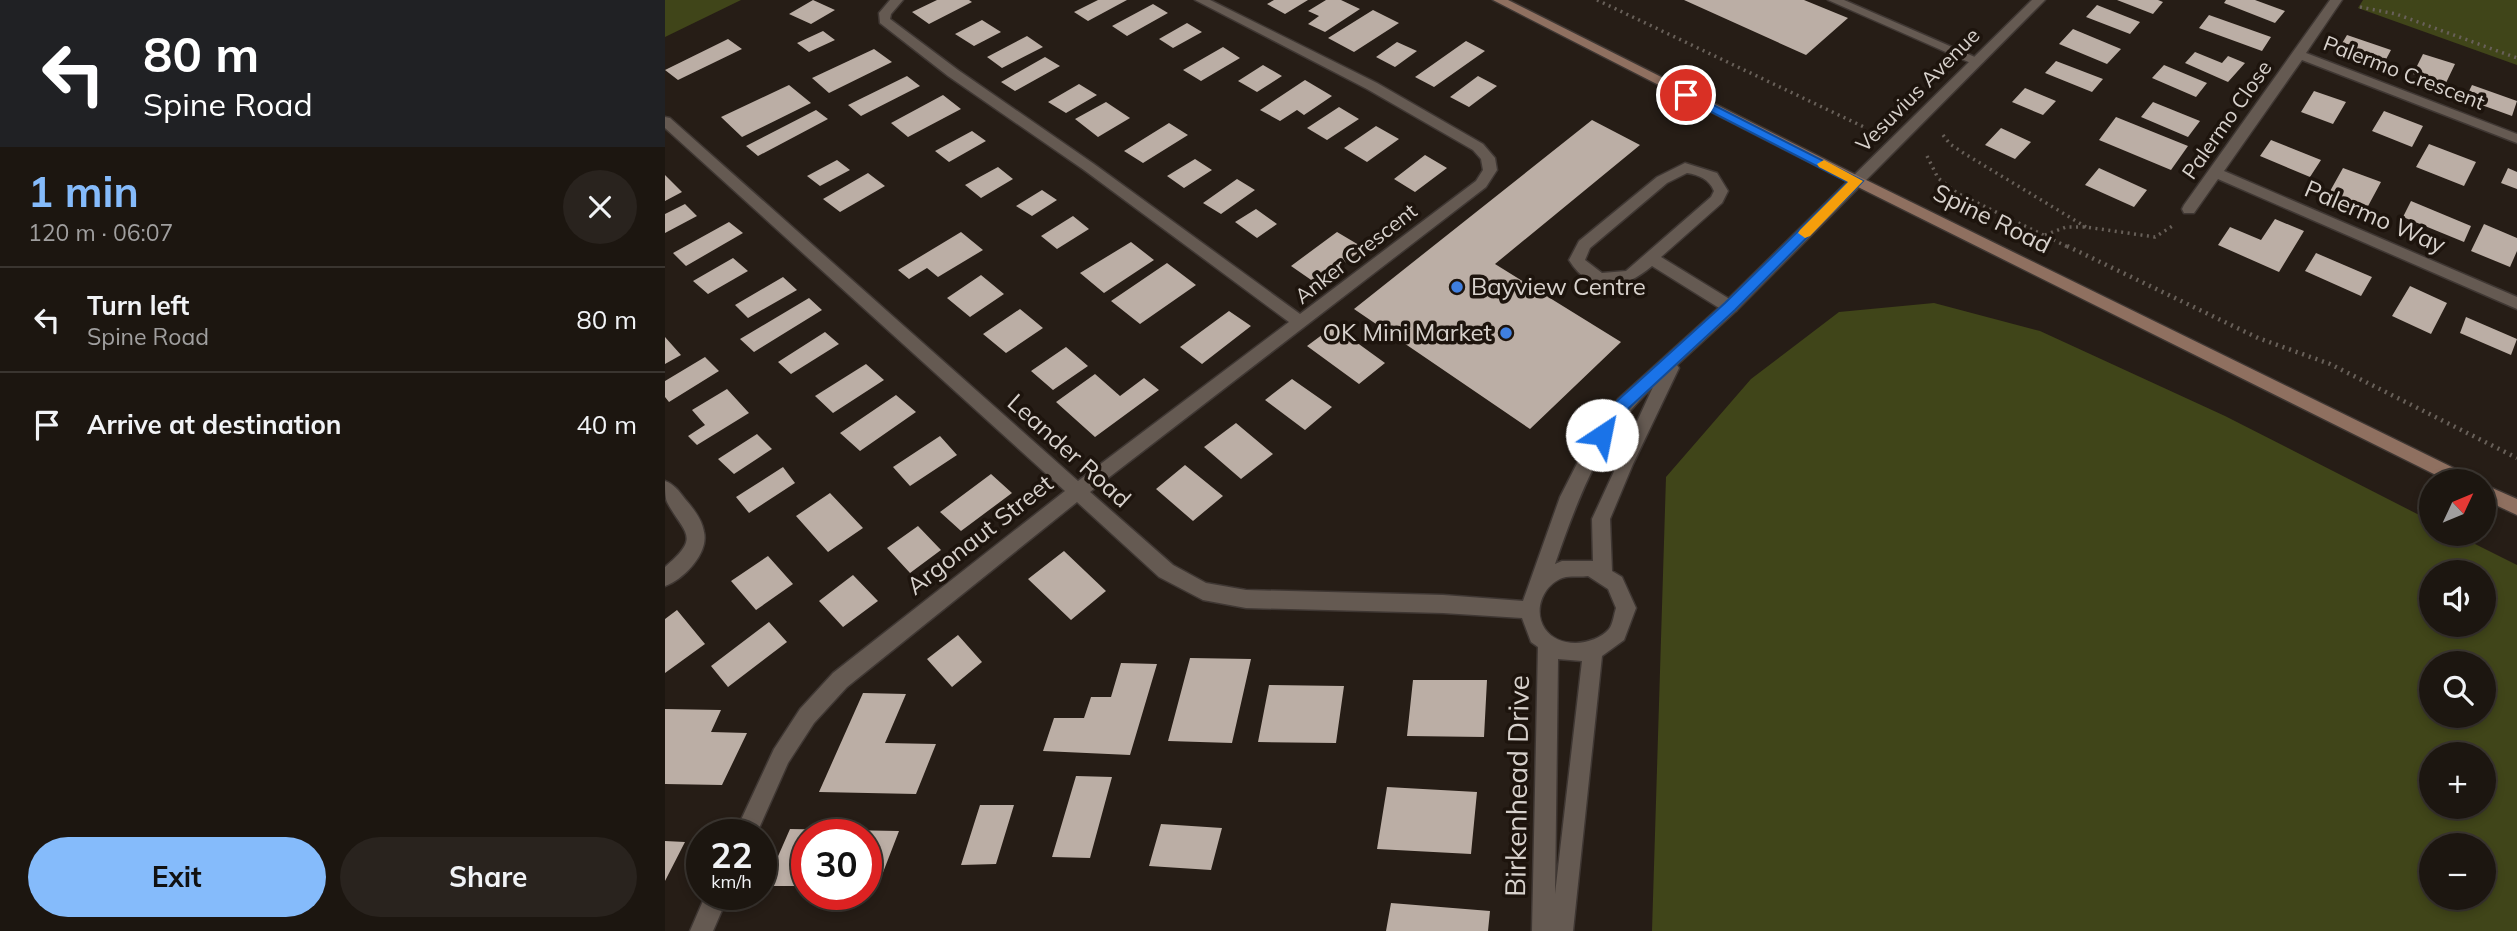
<!DOCTYPE html>
<html lang="en">
<head>
<meta charset="utf-8">
<style>
	body { margin:0; font-family:Mulish,sans-serif; background:#29231e; color:#f1f3f6; height:100vh; display:flex; flex-direction:column; font-size:26px; white-space:nowrap }
	* { box-sizing:border-box; margin:0 }
	p { font-size:23px; color:#a09f9f }
	.icon { flex:none; width:38px; height:38px; fill:none; stroke:currentColor; stroke-width:2; stroke-linecap:round; stroke-linejoin:round }
	.map { position:relative; flex:1; overflow:hidden }
	.sheet { display:flex; flex-direction:column; background:#1c1610; width:665px }
	.sheet>* { flex:none }
	.banner { background:#202124; color:#fff; overflow:hidden }
	.needle { width:46px; rotate:46deg }
	.buttons { position:absolute; left:1754px; top:469px; display:grid; gap:14px }
	.buttons a { display:grid; place-items:center; width:77px; height:77px; border-radius:50%; background:#1c1610; box-shadow:0 4px 10px #0003,0 0 0 2px #3a3530; font-size:35px }
	.speed { position:absolute; left:21px; top:819px; display:flex; gap:14px; font-size:35px; font-weight:700; text-align:center }
	.speed>* { display:grid; place-content:center; width:91px; height:91px; border-radius:50%; background:#1c1610; box-shadow:0 4px 10px #0003,0 0 0 2px #3a3530; line-height:1 }
	.speed small { font-size:18px; font-weight:400 }
	.speed .limit { border:10px solid #d22; background:#fff; color:#111 }
	.pin { position:absolute; display:grid; place-items:center; width:60px; height:60px; color:#fff; margin:-30px; border:4px solid #fff; border-radius:50%; box-shadow:0 2px 7px #0007 }
	.me { position:absolute; width:77px; margin:-38px; rotate:34deg; stroke-linejoin:round; filter:drop-shadow(0 0 5px #0008) }
	.turn { display:flex; align-items:center; gap:24px; height:147px; padding:0 28px; font-size:32px }
	.turn .icon { width:91px; height:91px; stroke-width:2.5 }
	.turn b { display:block; font-size:49px; line-height:60px }
	.round { display:grid; place-items:center; flex:none; width:74px; height:74px; border-radius:37px; background:#29231e }
	.headline { display:flex; align-items:center; justify-content:space-between; height:119px; padding:0 28px }
	h1 { font-size:42px; font-weight:700; line-height:52px; color:#85bbfb }
	.cta { display:flex; gap:14px; margin-top:auto; padding:14px 28px }
	.cta a { flex:1; height:80px; border-radius:42px; background:#85bbfb; color:#111; font-size:28px; font-weight:700; line-height:80px; text-align:center }
	.cta a+a { background:#29231e; color:#f1f3f6 }
	ul { padding:0; list-style:none }
	li { display:flex; align-items:center; gap:21px; height:105px; padding:0 28px; border-top:2px solid #3a3530 }
	li div { flex:1 }
	li b { display:block; font-size:26px }
	li em { font-style:normal }
	main { display:flex; flex:1; min-height:0 }
	.map>svg:first-child { display:block }
	.green { fill:#404519; fill-rule:evenodd }
	.building { fill:#bbaea5 }
	.lines { fill:none; stroke-linecap:round; stroke-linejoin:round }
	.lane-casing { stroke:#3f3733; stroke-width:3 }
	.street-casing { stroke:#3f3733; stroke-width:3 }
	.secondary-casing { stroke:#3f3733; stroke-width:3 }
	.path-far1 { stroke:#686059; stroke-width:3.5; stroke-dasharray:2 4.5; stroke-linecap:butt }
	.path { stroke:#686059; stroke-width:4.5; stroke-dasharray:2 5; stroke-linecap:butt }
	.lane { fill:#655a52; fill-rule:evenodd }
	.street { fill:#655a52; fill-rule:evenodd }
	.secondary { fill:#8f7060; fill-rule:evenodd }
	.route { fill:#1a73e8; stroke:#114b97; stroke-width:2 }
	.slow { fill:#f59e0b }
	.shop-dot { fill:#3f7fe0; stroke:#1d140d; stroke-width:2.5 }
	.labels { text-anchor:middle; stroke-width:7; stroke-linejoin:round; paint-order:stroke }
	.far-street-label { font-size:21px; fill:#d7d1cc; stroke:#1d140d }
	.street-label { font-size:24px; fill:#d7d1cc; stroke:#1d140d }
	.poi-label { font-size:24px; fill:#d7d1cc; stroke:#1d140d; text-anchor:start }
	.near-street-label { font-size:28px; fill:#d7d1cc; stroke:#1d140d }
</style>
</head>
<body>
<main>
<section class="sheet">
<div class="banner">
<div class="turn"><svg class="icon" aria-label="left" viewBox="0 0 24 24"><path d="M17 20v-9H6M10 6l-5 5 5 5"/></svg><div><b>80 m</b>Spine Road</div></div>
</div>
<div class="headline"><div><h1>1 min</h1><p>120 m · 06:07</p></div><a class="round"><svg class="icon" aria-label="close" viewBox="0 0 24 24"><path d="M6 6l12 12M18 6L6 18"/></svg></a></div>
<ul>
<li><svg class="icon" aria-label="left" viewBox="0 0 24 24"><path d="M17 20v-9H6M10 6l-5 5 5 5"/></svg><div><b>Turn left</b><p>Spine Road</p></div><em>80 m</em></li>
<li><svg class="icon" aria-label="arrive" viewBox="0 0 24 24"><path d="M6 21V4h12l-3 4 3 4H6"/></svg><div><b>Arrive at destination</b></div><em>40 m</em></li>
</ul>
<div class="cta"><a>Exit</a><a>Share</a></div>
</section>
<div class="map">
<svg width="1852" height="931" viewBox="0 0 1852 931">
	<rect width="100%" height="100%" fill="#261d16"/>
	<path class="green" d="M0 0H76L0 37Z
		M1698 0H1852V65L1693 8Z
		M1269 303 1375 331 1560 416 1766 521V534H1790L1852 565V931H987L1001 477 1086 379 1174 312ZM1766 572H1818V625H1766ZM1766 663H1818V716H1766ZM1766 754H1818V807H1766ZM1766 845H1818V898H1766Z"/>
	<path class="building" d="M148 0 170 10 146 24 124 14Z
		M272 0H304L307 2 264 24 247 12Z
		M433 0H462L423 21 409 12Z
		M609 0H643L620 14 602 4Z
		M661 0H676L695 9 660 32 643 24 654 16 643 11Z
		M1019 0H1139L1183 18 1141 55Z
		M1452 0H1493L1498 2 1488 14Z
		M1561 0H1590L1620 11 1610 23 1559 3Z
		M488 4 503 13 462 36 447 26Z
		M1432 5 1475 22 1465 34 1421 17Z
		M708 10 734 23 689 52 663 38Z
		M1544 15 1606 37 1597 51 1534 28Z
		M317 20 336 32 309 46 290 34Z
		M522 23 537 32 508 48 494 39Z
		M1408 29 1456 49 1442 64 1394 44Z
		M158 31 170 40 144 52 132 43Z
		M1682 35 1726 50 1718 65 1673 50Z
		M362 36 378 47 337 68 322 57Z
		M63 39 77 49 13 80 0 70Z
		M801 41 820 51 769 87 750 77Z
		M732 42 752 51 730 67 711 57Z
		M558 47 575 58 536 81 518 70Z
		M209 49 227 62 164 93 147 78Z
		M1530 52 1557 63 1563 56 1580 63 1563 82 1520 63Z
		M1758 54 1790 64 1780 85 1748 74Z
		M380 57 395 66 350 91 336 82Z
		M1391 61 1438 79 1427 92 1380 73Z
		M598 65 617 76 592 92 573 81Z
		M1499 65 1542 83 1531 97 1487 78Z
		M242 76 255 86 196 116 183 105Z
		M813 76 832 86 804 107 785 97Z
		M640 80 667 96 639 115 632 110 615 121 595 110Z
		M414 84 432 95 401 113 383 102Z
		M124 85 146 103 77 137 56 117Z
		M1807 85 1852 101 1847 116 1800 99Z
		M1360 88 1391 101 1378 115 1347 102Z
		M1649 91 1681 102 1668 124 1636 112Z
		M278 95 296 109 243 137 226 123Z
		M441 102 465 118 433 137 410 119Z
		M1488 102 1535 121 1523 137 1476 117Z
		M674 107 694 119 662 140 642 128Z
		M151 110 163 119 93 156 81 146Z
		M1719 111 1758 126 1747 147 1707 131Z
		M1451 117 1523 146 1506 170 1434 140Z
		M927 120 975 145 830 264 956 342 865 429 689 309Z
		M504 123 523 135 478 163 459 151Z
		M711 126 734 139 702 162 679 148Z
		M1336 128 1366 142 1350 159 1320 145Z
		M307 131 321 141 284 162 270 151Z
		M1606 140 1656 160 1645 177 1595 156Z
		M1764 144 1811 162 1799 186 1751 167Z
		M760 155 782 168 750 192 729 179Z
		M530 159 547 170 519 188 502 176Z
		M172 160 185 170 155 186 142 176Z
		M333 167 348 179 316 198 300 185Z
		M1434 168 1482 190 1469 207 1420 185Z
		M1678 168 1716 182 1702 208 1664 193Z
		M1843 168 1852 172V189L1836 183Z
		M203 173 220 186 175 212 158 199Z
		M0 175 17 192 0 201Z
		M572 179 590 190 556 214 538 203Z
		M377 190 392 200 367 216 351 206Z
		M1746 201 1806 226 1799 242 1738 217Z
		M20 204 32 216 0 233V214Z
		M591 209 612 224 592 238 570 222Z
		M408 216 424 229 392 249 376 236Z
		M1610 219 1639 231 1614 272 1553 245 1565 227 1596 240Z
		M64 222 78 233 21 266 8 253Z
		M1819 224 1852 238V251L1845 267 1806 251Z
		M296 232 318 250 273 277 262 268 244 279 233 270Z
		M672 232 699 248 652 284 626 266Z
		M466 242 489 260 439 293 415 273Z
		M1651 253 1707 277 1696 296 1640 271Z
		M68 258 83 271 43 294 28 281Z
		M502 263 531 285 475 324 446 301Z
		M316 275 339 294 305 317 282 298Z
		M118 277 132 290 83 318 70 305Z
		M1745 286 1782 303 1766 334 1727 316Z
		M144 298 157 310 89 352 75 339Z
		M355 309 378 328 341 353 318 334Z
		M564 311 586 326 537 364 515 347Z
		M1801 317 1852 339 1846 355 1795 333Z
		M669 326 720 363 694 384 642 346Z
		M160 332 174 344 126 374 113 362Z
		M0 337 16 355 0 364Z
		M401 347 423 366 388 390 366 371Z
		M40 357 54 371 4 402 0 397V381Z
		M201 364 219 380 168 413 150 396Z
		M430 374 455 396 479 378 494 390 430 437 391 402Z
		M627 379 667 407 640 430 600 400Z
		M62 389 84 413 32 445 23 436 40 425 27 410Z
		M231 395 251 412 195 451 175 433Z
		M571 423 608 454 576 479 539 447Z
		M92 434 107 449 69 474 53 459Z
		M275 436 292 455 245 486 228 467Z
		M520 465 558 496 528 521 491 489Z
		M118 467 130 483 84 513 71 497Z
		M326 474 347 493 296 531 275 512Z
		M165 493 198 528 163 552 131 516Z
		M253 526 276 550 245 573 222 548Z
		M399 551 441 591 406 620 363 579Z
		M103 556 128 584 91 610 66 581Z
		M188 575 213 601 178 627 154 601Z
		M12 610 40 644 0 673V619Z
		M104 622 122 642 63 687 46 666Z
		M293 635 317 662 287 687 262 659Z
		M525 658 586 659 567 743 503 741Z
		M456 663 492 664 465 755 378 751 389 718H419L426 697H446Z
		M748 680H822L819 737 742 736Z
		M604 685 679 686 671 743 593 742Z
		M198 693 241 694 220 743 271 744 251 794 154 792Z
		M0 709 56 710 46 732 82 733 57 785 0 784Z
		M411 776 447 777 425 858 387 857Z
		M722 787 812 792 806 854 712 849Z
		M315 805H349L331 864 296 865Z
		M496 824 557 828 546 870 484 866Z
		M125 829 234 831 212 888 201 887V835H142V886H100Z
		M0 841 20 842 0 881Z
		M726 903 825 911 823 931H721Z"/>
	<g class="lines">
		<defs>
			<path id="lane" d="M1163 0H1179L1319 61 1313 65 1308 64Z
				M1020 163 1052 173 1063 191 1057 203 996 257 1071 303 1073 307 1071 311H1059L987 266C959 290 926 296 904 260L914 241 992 177ZM1022 173C1034 175 1044 179 1049 191L1046 197 961 271 937 273 920 260 925 248 1002 183Z"/>
			<path id="street" d="M225 0H238L226 14 225 19 293 70 429 164 635 314 811 181 818 170 816 159 808 150 702 89 530 0H545L712 83 818 144 830 158 832 170 821 187 425 492 508 565 541 583 581 590 778 595 858 601 895 497 921 446 953 399 1059 303 1367 0H1380L1071 311 1012 365 1014 368 968 464 945 519 947 571 957 577 971 608 959 640 937 656 908 931H867L873 647 866 642 857 618 778 613 581 608 538 600 494 577 412 502 182 687 149 723 123 763 91 835H69L109 749 135 709 168 673 400 491 0 128V117L5 118 413 481 624 322 419 170 283 76 215 23 214 13ZM988 387 927 519 928 561H897L890 564C913 498 936 435 988 387ZM923 576 943 589 951 608C949 614 948 624 944 629 929 646 894 649 880 629 867 610 879 582 901 577 908 576 917 577 923 576ZM893 659 917 661 890 894Z
				M1665 0H1677L1641 53 1852 134V143L1637 60 1559 171 1852 297V309L1553 179 1529 213H1519L1517 209 1519 205Z
				M0 481C9 484 14 491 20 499 28 508 37 519 39 532 44 553 19 579 0 586V567C37 536 19 534 2 502 0 497 0 487 0 481Z
				M41 894H64L48 931H25Z"/>
			<path id="secondary" d="M828 0H843L1197 178 1805 476 1808 481H1783L1187 184Z
				M1818 484 1852 499V515L1818 499Z"/>
		</defs>
		<use href="#lane" class="lane-casing"/>
		<use href="#street" class="street-casing"/>
		<use href="#secondary" class="secondary-casing"/>
		<path class="path-far1" d="M932 0 1199 127
			M1695 7 1731 14 1852 58
			M1278 135 1285 144 1300 154 1421 227
			M1262 156 1273 178 1292 193 1405 248
			M1380 235 1401 227H1421L1490 237 1509 225"/>
		<path class="path" d="M1402 246 1593 338 1665 364 1852 458"/>
		<use href="#lane" class="lane"/>
		<use href="#street" class="street"/>
		<use href="#secondary" class="secondary"/>
	</g>
	<path class="route" d="M1021 91 1198 181 1070 310 964 408 943 440 937 442 930 435 953 400 1060 303 1183 182 1017 97 1015 95Z"/>
	<path class="slow" d="M1159 160 1198 181 1145 236 1140 238 1133 233 1135 230 1183 182 1154 167 1152 164Z"/>
	<g class="shop-dot">
		<circle cx="792" cy="287" r="7"/>
		<circle cx="841" cy="333" r="7"/>
	</g>
	<g class="labels">
		<g class="far-street-label">
			<text transform="translate(1739 73) rotate(21)" y="7">Palermo Crescent</text>
			<text transform="translate(1253 90) rotate(-45)" y="7">Vesuvius Avenue</text>
			<text transform="translate(1562 120) rotate(-55)" y="7">Palermo Close</text>
			<text transform="translate(691 254) rotate(-38)" y="7">Anker Crescent</text>
		</g>
		<g class="street-label">
			<text transform="translate(1710 217) rotate(23)" y="8">Palermo Way</text>
			<text transform="translate(1327 219) rotate(26)" y="8">Spine Road</text>
			<text transform="translate(404 451) rotate(42)" y="8">Leander Road</text>
			<text transform="translate(315 535) rotate(-38)" y="8">Argonaut Street</text>
		</g>
		<g class="poi-label">
			<text x="806" y="295">Bayview Centre</text>
			<text x="827" y="341" text-anchor="end">OK Mini Market</text>
		</g>
		<g class="near-street-label">
			<text transform="translate(852 786) rotate(-89)" y="10">Birkenhead Drive</text>
		</g>
	</g>
</svg>
<div class="buttons">
<a><svg class="needle" viewBox="-14 -14 28 28"><path d="M0-13l5 13h-10z" fill="#e53935"/><path d="M0 13l5-13h-10z" fill="#a09f9f"/></svg></a>
<a><svg class="icon" aria-label="sound" viewBox="0 0 24 24"><path d="M4 9h4l5-4v14l-5-4H4zM17 9q2 3 0 6"/></svg></a>
<a><svg class="icon" aria-label="search" viewBox="0 0 24 24"><circle cx="10" cy="10" r="6"/><path d="M15 15l6 6"/></svg></a>
<a>+</a>
<a>−</a>
</div>
<div class="speed"><div>22<small>km/h</small></div><div class="limit">30</div></div>
<div class="pin" style="left:1021px;top:95px;background:#d93025"><svg class="icon" aria-label="arrive" viewBox="0 0 24 24"><path d="M6 21V4h12l-3 4 3 4H6"/></svg></div>
<svg class="me" style="left:937px;top:435px" viewBox="-20 -20 40 40"><circle r="19" fill="#fff"/><path d="M0-13L10 11 0 6-10 11z" fill="#1a73e8"/></svg>
</div>
</main>
</body>
</html>
